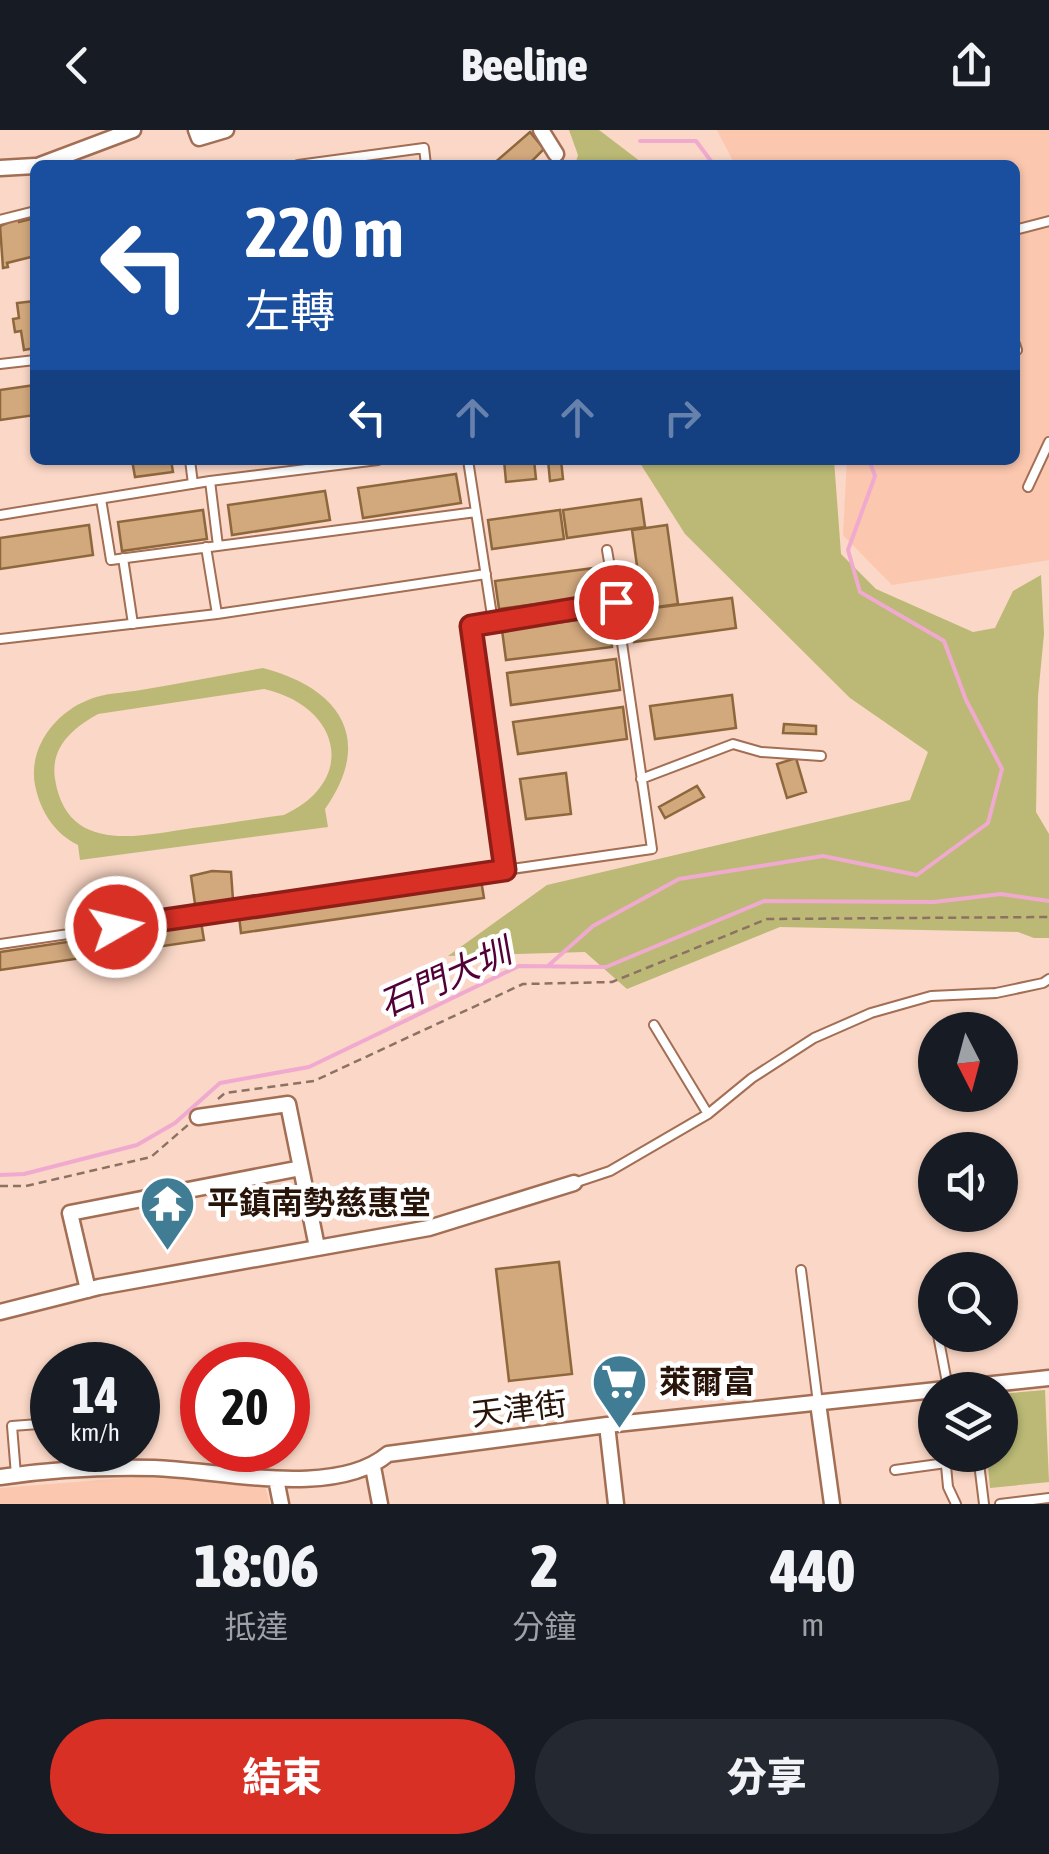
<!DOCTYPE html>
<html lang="zh-TW">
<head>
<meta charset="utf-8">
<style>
	body { margin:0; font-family:"Asap Condensed","Noto Sans TC",sans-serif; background:#242831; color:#f1f3f6; height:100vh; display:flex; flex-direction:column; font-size:38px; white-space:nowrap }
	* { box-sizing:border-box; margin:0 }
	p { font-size:32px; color:#9ea1a6 }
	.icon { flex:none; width:55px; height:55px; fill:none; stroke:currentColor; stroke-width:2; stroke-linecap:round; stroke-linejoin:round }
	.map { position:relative; height:1374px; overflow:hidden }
	.side { display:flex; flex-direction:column; background:#171b24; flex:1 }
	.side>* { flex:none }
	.hud { position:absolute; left:30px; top:30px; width:990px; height:305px; border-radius:15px; box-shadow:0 2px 8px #0004; background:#1a4fa0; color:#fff; overflow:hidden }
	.needle { width:65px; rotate:174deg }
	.tools { position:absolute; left:918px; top:882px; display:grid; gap:20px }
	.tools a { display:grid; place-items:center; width:100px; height:100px; border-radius:50%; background:#171b24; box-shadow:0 2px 8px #0004; font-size:50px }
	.speed { position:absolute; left:30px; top:1212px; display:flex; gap:20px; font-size:50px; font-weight:700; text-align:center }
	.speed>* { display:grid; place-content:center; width:130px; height:130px; border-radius:50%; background:#171b24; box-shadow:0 2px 8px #0004; line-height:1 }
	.speed small { font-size:25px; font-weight:400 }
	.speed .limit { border:15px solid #d22; background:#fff; color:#111 }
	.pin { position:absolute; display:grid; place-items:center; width:85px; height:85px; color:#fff; margin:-42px; border:5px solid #fff; border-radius:50%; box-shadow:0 2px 10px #0007 }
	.me { position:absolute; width:110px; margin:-55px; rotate:82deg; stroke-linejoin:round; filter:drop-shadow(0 0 8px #0008) }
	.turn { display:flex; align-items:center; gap:35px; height:210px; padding:0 50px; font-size:45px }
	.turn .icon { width:130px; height:130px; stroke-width:2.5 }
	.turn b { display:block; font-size:70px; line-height:85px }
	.lanes { display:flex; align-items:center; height:95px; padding:0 50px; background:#0003; justify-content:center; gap:50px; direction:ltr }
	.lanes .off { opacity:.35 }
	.eta { display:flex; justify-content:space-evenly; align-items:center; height:170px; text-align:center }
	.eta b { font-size:60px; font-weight:800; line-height:70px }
	.primary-button { display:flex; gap:20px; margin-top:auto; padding:20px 50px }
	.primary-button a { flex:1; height:115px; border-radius:60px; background:#d93025; color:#fff; font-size:40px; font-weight:800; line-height:115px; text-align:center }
	.primary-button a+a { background:#242831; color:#f1f3f6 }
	header { display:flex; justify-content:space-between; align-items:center; height:130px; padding:0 50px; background:#171b24; font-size:45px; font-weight:800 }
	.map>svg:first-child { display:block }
	.built { fill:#fbc7ae }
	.green { fill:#bbb975; fill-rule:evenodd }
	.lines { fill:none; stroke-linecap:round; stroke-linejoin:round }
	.stream { stroke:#f0aacf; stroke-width:4 }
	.building { fill:#d2a87d; stroke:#8e673d; stroke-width:2.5 }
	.service-casing { stroke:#a26e54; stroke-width:12 }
	.minor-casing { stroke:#a26e54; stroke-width:19 }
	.path { stroke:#8d7264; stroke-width:2.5; stroke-dasharray:8 5; stroke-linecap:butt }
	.service { stroke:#fff; stroke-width:8 }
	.minor { stroke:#fff; stroke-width:14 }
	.route-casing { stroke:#8d1f18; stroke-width:25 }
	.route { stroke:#d93025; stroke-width:18 }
	.labels { text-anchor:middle; stroke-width:9; stroke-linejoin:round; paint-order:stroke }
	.poi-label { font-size:32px; font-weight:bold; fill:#281409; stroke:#fff; text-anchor:start }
	.street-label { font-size:32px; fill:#281409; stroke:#fff }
	.water-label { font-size:35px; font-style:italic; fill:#520037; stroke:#fff }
</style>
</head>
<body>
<header><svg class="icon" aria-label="back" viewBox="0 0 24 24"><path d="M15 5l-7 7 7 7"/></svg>Beeline<svg class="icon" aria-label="share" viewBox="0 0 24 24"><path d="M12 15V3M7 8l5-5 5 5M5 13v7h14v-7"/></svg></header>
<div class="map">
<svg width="1049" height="1374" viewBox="0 0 1049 1374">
	<rect width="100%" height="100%" fill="#fad7c6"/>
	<path class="built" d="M717 0H1049V430L892 455 843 405 847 330H1015V35H735Z
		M139 1347 264 1353 270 1374H0V1358Z"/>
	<path class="green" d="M569 0H599L645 35H575L578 25Z
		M638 330H834L841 424 876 459 973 502 995 498 1013 461 1041 445 1044 504 1038 566 1036 682 1049 704V808H1034L1018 802 780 797 627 859 585 822 448 826 547 755 910 670 928 622 850 568 685 404Z
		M263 538C339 558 375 608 325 679L328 697 80 730 78 715C55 704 40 681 35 655 28 618 55 583 88 570 103 563 124 563 141 560 182 553 222 545 263 538ZM264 559C340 576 359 650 284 685 254 689 223 694 193 698 139 706 67 725 55 649 50 617 73 598 98 584Z
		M1045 1260 1049 1352 990 1358 987 1325H1000V1264Z"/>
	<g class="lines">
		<path class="stream" d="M640 11H696L714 35
			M549 835 593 796 679 749 823 726 917 745 988 693 1002 639 966 570 944 511 860 462 848 420 875 346 869 330
			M0 1045 24 1044 137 1015 175 993 220 953 309 937 519 836 606 837 764 771 934 772 1001 764 1049 771"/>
	</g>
	<path class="building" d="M530 2 544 19 528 35H492Z
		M18 88 19 92 35 88V126L7 133 8 137 3 138 0 96Z
		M35 171V218L24 220 21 201 15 202 13 189 19 188 17 173Z
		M35 255V285L0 290V260Z
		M132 330H171L173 342 135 347Z
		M504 330H534L536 349 506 352Z
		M548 330H561L563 349 550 351Z
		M456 344 461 373 363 388 358 358Z
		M325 361 330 390 232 405 228 375Z
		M641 369 645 397 567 408 563 380Z
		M203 380 207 409 122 421 118 392Z
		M560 380 564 409 492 419 488 390Z
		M89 395 93 425 0 439V408Z
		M667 395 678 474 643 479 632 400Z
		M594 438 597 466 499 479 495 451Z
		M732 468 736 498 634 512 630 481Z
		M608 486 612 517 506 530 502 500Z
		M616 529 620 560 511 575 507 543Z
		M732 565 736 598 655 609 650 576Z
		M623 577 627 609 518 624 513 592Z
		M784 594 816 596V604L783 603Z
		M796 628 806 662 787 668 777 634Z
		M566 643 571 684 526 689 520 649Z
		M697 656 704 667 665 688 659 677Z
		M212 741 231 742 233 770 195 774 191 746Z
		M481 750 484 768 241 803 239 786Z
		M201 792 204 810 0 840V822Z
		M559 1132 572 1244 509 1251 496 1139Z"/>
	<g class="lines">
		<defs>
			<path id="service" d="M298 35 424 18 426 35
				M0 90 35 81
				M1015 100 1049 91
				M1015 214 1017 220
				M0 234 35 230
				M190 330 193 354
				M468 330 493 492
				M210 351 218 416
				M1028 357 1049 312
				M101 369 111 430 476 382
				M0 385 210 351 378 330
				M206 417 217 484
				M607 420 616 472
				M123 428 133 494
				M616 472 652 719 505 740 471 496Z
				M0 509 217 484 486 444
				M641 649 733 614 761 622 821 626
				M0 814 505 740
				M654 895 708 984
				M574 1053 610 1041 708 984 752 948 814 908 871 883 931 866 996 863 1043 853 1049 849
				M801 1140 818 1273
				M931 1168 935 1191
				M938 1205 948 1258
				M945 1325 948 1357 956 1374
				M978 1325 984 1374
				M895 1340 946 1333
				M16 1345 12 1296 52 1293
				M1000 1374 1049 1368"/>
			<path id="minor" d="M196 0 199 8 226 0
				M541 0 556 24
				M40 35 133 0
				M0 38 35 36
				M198 987 288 974 301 1038
				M88 1160 70 1083 301 1038 317 1117
				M0 1182 99 1157 429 1098 574 1053
				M818 1273 832 1374
				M607 1295 616 1374
				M373 1337 380 1374
				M0 1347C47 1340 106 1337 154 1338 220 1340 334 1369 388 1324L607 1295 1049 1248
				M276 1349 281 1374"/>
		</defs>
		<use href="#service" class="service-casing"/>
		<use href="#minor" class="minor-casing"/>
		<path class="path" d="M218 969 225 963 314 951 523 854 612 852 767 789 1049 787
			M0 1056H26L151 1027 189 994"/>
		<use href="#service" class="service"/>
		<use href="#minor" class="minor"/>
	</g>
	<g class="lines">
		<defs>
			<path id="route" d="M116 797 505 740 471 496 616 472"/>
		</defs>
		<use href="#route" class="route-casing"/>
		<use href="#route" class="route"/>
	</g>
	<defs>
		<symbol id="temple-pin" viewBox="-11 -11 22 30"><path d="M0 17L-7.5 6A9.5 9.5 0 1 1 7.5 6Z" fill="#407c94" stroke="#fff"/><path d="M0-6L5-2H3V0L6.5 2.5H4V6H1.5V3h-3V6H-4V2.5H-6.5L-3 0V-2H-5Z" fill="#fff"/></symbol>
		<symbol id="supermarket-pin" viewBox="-11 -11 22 30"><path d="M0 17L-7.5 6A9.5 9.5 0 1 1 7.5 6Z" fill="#407c94" stroke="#fff"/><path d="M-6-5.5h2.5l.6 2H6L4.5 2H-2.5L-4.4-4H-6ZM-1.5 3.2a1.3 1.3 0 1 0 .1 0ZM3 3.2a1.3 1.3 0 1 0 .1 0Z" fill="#fff"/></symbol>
	</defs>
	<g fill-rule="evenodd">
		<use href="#temple-pin" x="136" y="1042" width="63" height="86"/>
		<use href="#supermarket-pin" x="588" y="1220" width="63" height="86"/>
	</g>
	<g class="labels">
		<g class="poi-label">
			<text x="207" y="1084">平鎮南勢慈惠堂</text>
			<text x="659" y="1263">萊爾富</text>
		</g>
		<g class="street-label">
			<text transform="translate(519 1279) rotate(-7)" y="11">天津街</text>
		</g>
		<g class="water-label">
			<text transform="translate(445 848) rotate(-24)" y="12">石門大圳</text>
		</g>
	</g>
</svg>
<div class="tools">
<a><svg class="needle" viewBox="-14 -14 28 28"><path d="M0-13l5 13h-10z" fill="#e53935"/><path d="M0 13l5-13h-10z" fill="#9ea1a6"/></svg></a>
<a><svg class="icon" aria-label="sound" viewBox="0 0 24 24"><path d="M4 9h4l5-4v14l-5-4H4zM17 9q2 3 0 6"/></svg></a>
<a><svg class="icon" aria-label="search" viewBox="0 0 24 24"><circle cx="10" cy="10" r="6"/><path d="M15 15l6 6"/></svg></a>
<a><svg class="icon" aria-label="layers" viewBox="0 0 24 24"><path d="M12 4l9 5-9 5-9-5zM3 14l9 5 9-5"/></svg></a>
</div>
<div class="speed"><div>14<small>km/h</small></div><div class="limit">20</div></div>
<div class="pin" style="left:616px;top:472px;background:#d93025"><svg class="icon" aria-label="arrive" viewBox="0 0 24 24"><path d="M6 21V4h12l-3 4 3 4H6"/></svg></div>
<svg class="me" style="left:116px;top:797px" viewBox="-20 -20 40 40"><circle r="17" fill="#d93025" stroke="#fff" stroke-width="3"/><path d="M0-11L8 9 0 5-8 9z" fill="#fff"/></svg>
<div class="hud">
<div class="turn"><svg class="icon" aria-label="left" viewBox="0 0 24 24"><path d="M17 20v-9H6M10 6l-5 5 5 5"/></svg><div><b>220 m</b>左轉</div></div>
<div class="lanes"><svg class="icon" aria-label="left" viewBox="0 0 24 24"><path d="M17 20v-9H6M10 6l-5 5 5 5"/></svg><svg class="icon off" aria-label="ahead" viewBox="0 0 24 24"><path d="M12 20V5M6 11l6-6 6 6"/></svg><svg class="icon off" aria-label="ahead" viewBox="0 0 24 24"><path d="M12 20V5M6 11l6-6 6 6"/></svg><svg class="icon off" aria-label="right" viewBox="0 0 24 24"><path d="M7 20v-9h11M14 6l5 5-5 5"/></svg></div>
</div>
</div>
<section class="side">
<div class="eta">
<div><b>18:06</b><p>抵達</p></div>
<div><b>2</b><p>分鐘</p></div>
<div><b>440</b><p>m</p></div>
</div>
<div class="primary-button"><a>結束</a><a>分享</a></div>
</section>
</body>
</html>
